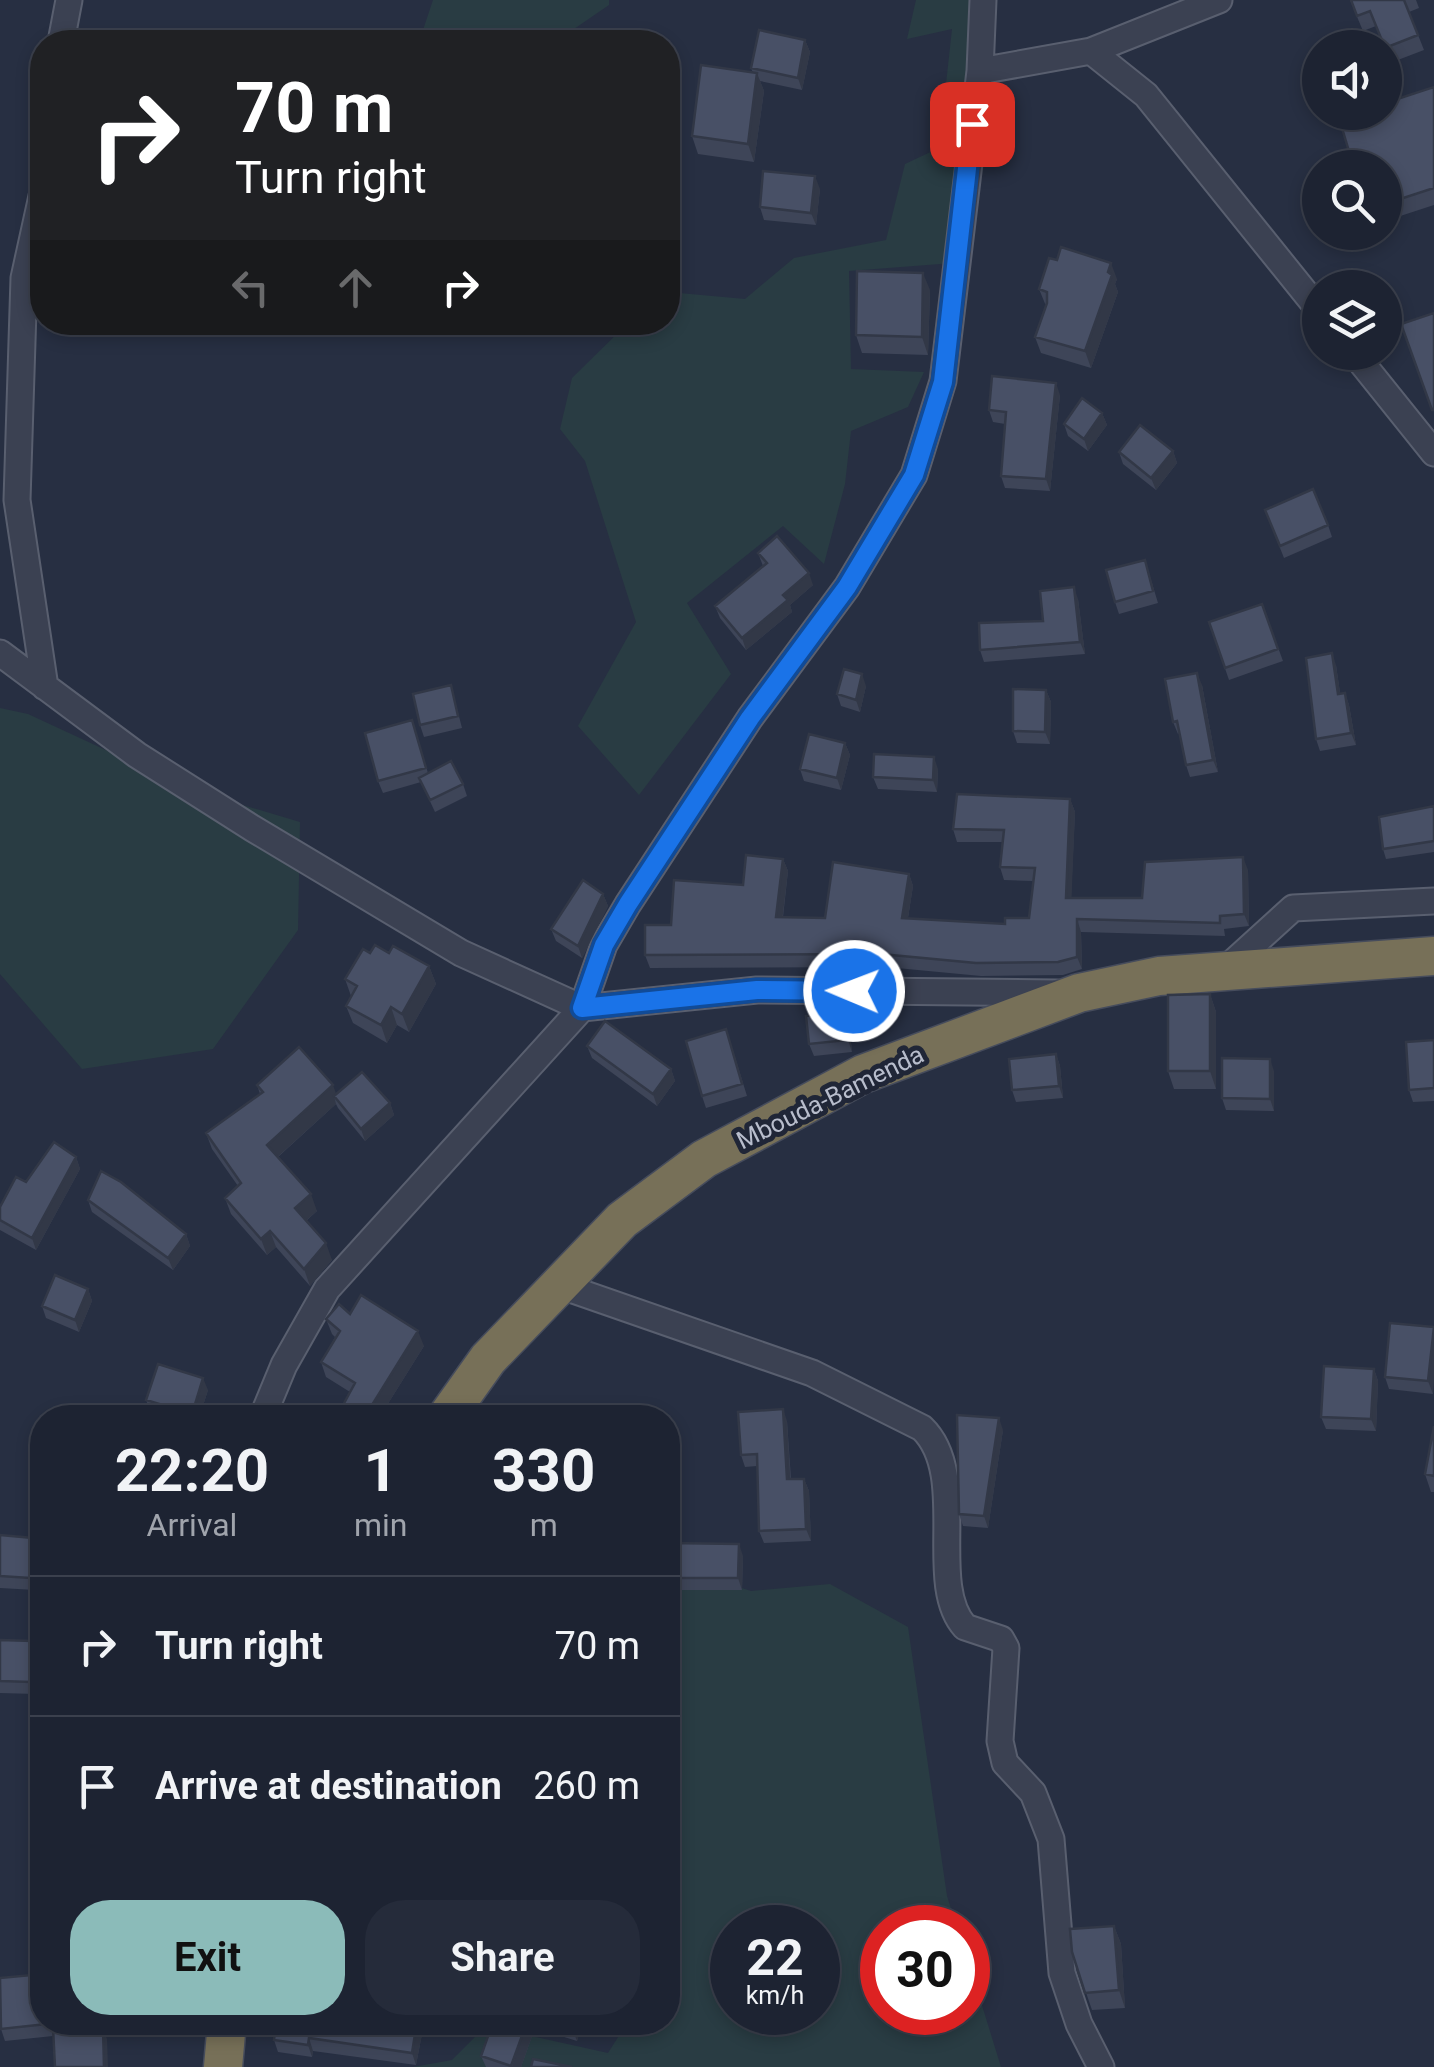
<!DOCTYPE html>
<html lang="en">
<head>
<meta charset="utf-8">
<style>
	body { margin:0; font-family:Roboto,sans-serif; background:#252b3a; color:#f1f3f6; height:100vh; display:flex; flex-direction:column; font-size:38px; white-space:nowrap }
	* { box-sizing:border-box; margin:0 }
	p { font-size:32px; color:#a0a4ac }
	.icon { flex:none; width:55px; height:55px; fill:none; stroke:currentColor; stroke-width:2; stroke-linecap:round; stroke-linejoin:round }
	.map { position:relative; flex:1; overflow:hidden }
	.side { position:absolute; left:30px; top:1405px; width:650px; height:630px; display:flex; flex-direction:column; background:#1d2332; border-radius:40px; box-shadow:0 5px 15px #0003,0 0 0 2px #3b404d }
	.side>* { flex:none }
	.top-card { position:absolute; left:30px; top:30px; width:650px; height:305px; border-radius:40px; box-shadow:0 5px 15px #0003,0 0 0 2px #3b404d; background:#202124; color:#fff; overflow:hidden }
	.fabs { position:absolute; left:1302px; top:30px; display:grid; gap:20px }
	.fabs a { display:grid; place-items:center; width:100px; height:100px; border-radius:50%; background:#1d2332; box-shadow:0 5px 15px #0003,0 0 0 2px #3b404d; font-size:50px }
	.speed { position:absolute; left:710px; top:1905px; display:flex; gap:20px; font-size:50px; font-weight:700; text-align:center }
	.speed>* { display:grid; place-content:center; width:130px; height:130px; border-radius:50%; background:#1d2332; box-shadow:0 5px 15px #0003,0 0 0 2px #3b404d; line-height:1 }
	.speed small { font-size:25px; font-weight:400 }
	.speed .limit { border:15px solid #d22; background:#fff; color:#111 }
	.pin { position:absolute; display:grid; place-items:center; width:85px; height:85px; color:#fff; margin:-42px; border-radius:20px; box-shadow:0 5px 15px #0006 }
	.me { position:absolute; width:110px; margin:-55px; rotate:271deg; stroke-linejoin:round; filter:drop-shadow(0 0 8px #0008) }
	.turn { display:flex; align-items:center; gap:35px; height:210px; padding:0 40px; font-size:45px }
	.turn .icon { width:130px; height:130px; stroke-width:2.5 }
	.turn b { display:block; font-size:70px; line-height:85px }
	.lanes { display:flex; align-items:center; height:95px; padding:0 40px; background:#0003; justify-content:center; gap:50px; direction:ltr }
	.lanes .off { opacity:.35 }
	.eta { display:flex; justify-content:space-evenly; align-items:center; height:170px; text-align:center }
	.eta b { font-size:60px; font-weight:700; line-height:70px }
	.action { display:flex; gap:20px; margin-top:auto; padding:20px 40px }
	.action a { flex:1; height:115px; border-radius:40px; background:#8bbbb9; color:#111; font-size:40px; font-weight:700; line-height:115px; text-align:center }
	.action a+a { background:#252b3a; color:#f1f3f6 }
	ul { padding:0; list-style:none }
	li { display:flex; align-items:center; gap:30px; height:140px; padding:0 40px; border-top:2px solid #3b404d }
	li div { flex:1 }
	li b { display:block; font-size:38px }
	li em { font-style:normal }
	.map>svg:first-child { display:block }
	.green { fill:#293c43; fill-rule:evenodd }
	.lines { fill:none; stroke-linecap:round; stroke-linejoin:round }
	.minor-casing { stroke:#595f6f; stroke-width:29 }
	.highway-casing { stroke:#464c5c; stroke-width:41 }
	.minor { stroke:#3b4152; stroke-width:25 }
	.highway { stroke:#777058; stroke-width:38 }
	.wall { fill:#3e4558 }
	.shaded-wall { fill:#323847 }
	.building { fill:#485066; stroke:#323847; stroke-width:2.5 }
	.route-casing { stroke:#114b97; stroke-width:25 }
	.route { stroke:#1a73e8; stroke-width:18 }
	.labels { text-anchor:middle; stroke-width:10; stroke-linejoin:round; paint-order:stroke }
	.street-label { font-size:25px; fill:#b8bdcc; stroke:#202637 }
</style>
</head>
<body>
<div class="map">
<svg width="1434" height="2067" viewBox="0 0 1434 2067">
	<rect width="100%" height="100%" fill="#272f42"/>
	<path class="green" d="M433 0H609V5L555 42H419Z
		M916 0H990L981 183 953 263 849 271 851 369 924 372 908 407 851 431 845 484 824 564 783 526 687 603 731 674 639 795 578 726 636 622 585 461 560 429 572 378 628 323 668 322V292L745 299 794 258 886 240 905 164 939 148 952 29 907 39Z
		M0 708 28 714 192 790 300 822 298 930 213 1049 82 1069 0 974Z
		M668 1564 751 1591 830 1584 908 1627 947 1896 957 1927 882 1928V2012H968V1960L1001 2067H413L452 2060 486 2026 608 2053 627 2023 668 2022V1955L674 1945 668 1934ZM732 1928H818V2012H732Z"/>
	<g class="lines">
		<defs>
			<path id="minor" d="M61 42 69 0
				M1091 51 1146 95 1320 311
				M980 71 1091 51 1219 0
				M42 196 24 278 17 500 45 687
				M1353 352 1434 453
				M0 653 137 755 252 828 461 953 582 1008 757 990 1057 993
				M1227 968 1293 908 1434 901
				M556 1284 812 1373 922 1428C971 1475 925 1583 965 1627L1001 1639 1006 1648 1000 1741 1005 1763 1033 1793 1051 1839 1062 1973 1079 2024 1101 2067
				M262 1418 284 1365 327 1289 582 1008 604 945 628 904 750 718 847 587 914 475 943 381 980 71 983 0"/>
			<path id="highway" d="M446 1418 488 1359 622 1220 704 1159 863 1074 1079 993 1159 976 1434 956
				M223 2067 227 2022"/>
		</defs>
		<use href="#minor" class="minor-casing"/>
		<use href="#highway" class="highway-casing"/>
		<use href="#minor" class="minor"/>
		<use href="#highway" class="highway"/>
	</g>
	<path class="wall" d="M1350 0H1416L1419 8 1409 12 1424 50 1390 63 1376 26 1363 31Z
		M805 40 810 52 802 90 760 81 764 91 754 162 698 154 692 136 753 73 751 68Z
		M1434 87V205L1385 221V168Z
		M820 189 816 225 764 220 760 207Z
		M1117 279 1115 284 1118 292 1091 368 1041 353 1035 337 1046 306 1039 289Z
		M930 290 928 355 862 353 856 335Z
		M1060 395 1050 491 1005 488 1001 476 1005 424 993 422 989 410Z
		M1102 413 1107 425 1088 451 1068 436 1064 424Z
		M1173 451 1177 463 1156 490 1123 464 1119 452Z
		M1265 510 1328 525 1332 537 1284 558Z
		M758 553 813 585 790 605 792 612 746 650 720 618 715 606 763 566Z
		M1145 560 1158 603 1119 614 1115 602Z
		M1078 599 1085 654 984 662 980 650 1043 621Z
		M1262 604 1283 661 1229 680 1209 622Z
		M1336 665 1340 693H1345L1349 705 1356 745 1320 751 1316 739Z
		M451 685 462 728 424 737 420 725Z
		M1202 685 1218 772 1190 777 1186 765 1179 733 1178 734 1173 722Z
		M866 686 860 712 841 706 837 694Z
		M1046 690 1051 702 1050 744 1017 743 1013 731Z
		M412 720 428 773 463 784 467 796 435 812 421 782 383 793 378 781Z
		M845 743 850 755 841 790 804 781 800 769Z
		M938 769 937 792 878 789 873 777Z
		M1070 799 1075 812 1071 898H1142L1248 870 1249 926 1224 929 1225 936 1081 932 1082 969 1063 975 981 976 886 967 650 968 645 955 671 925 743 885 783 859 788 871 783 917 825 918 909 874 913 886 908 918 1005 924 1029 918 1033 881 1004 880 1000 867 1002 842H957L953 829Z
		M1434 806V852L1386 859 1383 849Z
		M603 894 608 906 582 958 556 941 551 929Z
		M370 953H389L429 966 436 984 409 1032 397 1025 387 1043 353 1023 346 1006 351 996 345 979Z
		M1210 994 1216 1012V1089H1174L1168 1071Z
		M845 1012 849 1024 852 1052 814 1056 809 1044Z
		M1434 1040V1101L1413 1102 1409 1090Z
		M730 1041 747 1096 706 1108 702 1096Z
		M587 1046 671 1069 675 1081 657 1106 592 1058Z
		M1056 1054 1060 1066 1063 1098 1016 1102 1012 1090Z
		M1274 1071V1111L1226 1110 1222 1098Z
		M257 1085 336 1094 390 1103 394 1115 365 1141 338 1108 336 1104 278 1157 317 1211 306 1221 332 1260 310 1286 276 1247 267 1255 231 1214 225 1198 238 1186 212 1149 206 1133 260 1094Z
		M76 1157 80 1169 36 1250 0 1230V1207L26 1182Z
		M88 1200 186 1234 190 1246 173 1270 92 1212Z
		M88 1289 92 1301 79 1332 46 1318 42 1306Z
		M350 1314 424 1346 379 1418H336L350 1392 326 1377 321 1362 335 1337 332 1334 326 1319Z
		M1434 1327 1433 1394 1389 1389 1385 1377Z
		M1374 1369 1378 1381 1376 1431 1326 1429 1321 1417Z
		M208 1390 199 1418H168L151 1412 146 1400Z
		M787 1421 791 1479H804L809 1491 811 1541 764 1543 759 1531 757 1466 745 1467 741 1455Z
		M1434 1426V1492H1431L1425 1474Z
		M1003 1430 988 1528 963 1526 959 1514Z
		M42 1440V1505L36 1503 30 1487Z
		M0 1535 38 1550 35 1590 0 1588Z
		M668 1543 743 1556 742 1590H668Z
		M0 1640 37 1653 35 1694 0 1693Z
		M1114 1926 1121 1944 1125 2008 1092 2010 1072 1952Z
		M42 2022H60V2028L107 2039 53 2036 5 2041 1 2029Z
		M473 2022H583L577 2041 535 2028 521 2067H486L481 2056 491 2027Z
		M422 2034 416 2065 313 2051 312 2057 278 2052 274 2040Z"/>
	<path class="shaded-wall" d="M805 40 810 52 802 90 798 78Z
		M757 73 764 91 754 162 748 144Z
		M815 176 820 189 816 225 811 213Z
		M1111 263 1117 279 1115 284 1118 292 1091 368 1085 351Z
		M923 273 930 290 928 355 922 337Z
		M1056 383 1060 395 1050 491 1046 479Z
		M1102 413 1107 425 1088 451 1084 439Z
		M1173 451 1177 463 1156 490 1151 478Z
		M809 573 813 585 790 605 792 612 746 650 742 638 783 595Z
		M1074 587 1078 599 1085 654 1080 642Z
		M1332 653 1336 665 1342 706 1338 694Z
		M1197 673 1202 685 1218 772 1213 760Z
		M862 674 866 686 860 712 856 700Z
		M1046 690 1051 702 1050 744 1045 732Z
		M1345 693 1349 705 1356 745 1351 733Z
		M845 743 850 755 841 790 837 778Z
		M934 757 938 769 937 792 933 780Z
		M1070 799 1075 812 1071 910 1066 898Z
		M1243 857 1248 870 1249 926 1244 914Z
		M783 859 788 871 781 930 776 917Z
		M909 874 913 886 906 930 902 918Z
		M603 894 608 906 582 958 578 946Z
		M1077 919 1081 932 1082 969 1077 957Z
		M429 966 436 984 409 1032 402 1014Z
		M1210 994 1216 1012V1089L1210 1071Z
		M391 1007 397 1025 387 1043 381 1025Z
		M845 1012 849 1024 852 1052 848 1040Z
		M1056 1054 1060 1066 1063 1098 1059 1086Z
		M1270 1059 1274 1071V1111L1270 1099Z
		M671 1069 675 1081 657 1106 653 1094Z
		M333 1085 339 1102 334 1096 336 1104 273 1161 267 1145Z
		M390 1103 394 1115 365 1141 361 1129Z
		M76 1157 80 1169 36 1250 32 1238Z
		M311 1194 317 1211 301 1225 295 1208Z
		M270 1231 276 1247 267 1255 261 1239Z
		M186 1234 190 1246 173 1270 168 1258Z
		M326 1243 332 1260 310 1286 304 1269Z
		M88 1289 92 1301 79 1332 75 1320Z
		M1434 1327V1380L1433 1394 1428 1381Z
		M418 1331 424 1346 379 1418H364Z
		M1374 1369 1378 1381 1376 1431 1371 1419Z
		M203 1378 208 1390 199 1418H193L192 1414Z
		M783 1409 787 1421 791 1491 787 1479Z
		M999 1418 1003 1430 988 1528 984 1516Z
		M804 1479 809 1491 811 1541 806 1529Z
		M33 1538 38 1550 35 1590 30 1578Z
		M739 1544 743 1556 742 1590 738 1578Z
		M33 1641 37 1653 35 1694 31 1682Z
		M1114 1926 1121 1944 1125 2008 1119 1990Z
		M417 2022 422 2034 416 2065 412 2053Z
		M527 2022H533L535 2028 521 2067H512Z
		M574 2022H583L577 2041 572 2028Z
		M103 2027 107 2039 108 2067H104Z
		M309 2038 313 2051 312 2057 308 2045Z"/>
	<path class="building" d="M1351 0H1404L1418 35 1385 48 1370 11 1357 16Z
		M759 30 805 40 798 78 751 68Z
		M701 65 757 73 748 144 692 136Z
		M1434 87V188L1385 204V168H1354L1339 118 1357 112H1385V103Z
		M763 171 815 176 811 213 760 207Z
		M1061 247 1111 263 1108 272 1112 275 1085 351 1035 337 1047 303V292L1039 289 1049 258 1057 260Z
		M857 271 923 273 922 337 856 335Z
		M1335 280 1339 288H1324V287Z
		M1434 313V410H1432L1401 324Z
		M992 376 1056 383 1046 479 1001 476 1006 412 989 410Z
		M1082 398 1102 413 1084 439 1064 424Z
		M1140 425 1173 451 1151 478 1119 452Z
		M1313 489 1328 525 1280 546 1265 510Z
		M777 536 809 573 783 595 788 600 742 638 715 606 767 563 758 553Z
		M1145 560 1153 591 1115 602 1106 570Z
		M1074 587 1080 642 980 650 979 623 1043 621 1040 591Z
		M1262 604 1278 649 1225 668 1209 622Z
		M1332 653 1338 694 1345 693 1351 733 1316 739 1306 658Z
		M844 669 862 674 856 700 837 694Z
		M1197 673 1213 760 1186 765 1177 721 1173 722 1165 679Z
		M451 685 458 716 420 725 413 694Z
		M1013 689 1046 690 1045 732 1013 731Z
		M412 720 426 768 378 781 365 733Z
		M809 734 845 743 837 778 800 769Z
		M874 754 934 757 933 780 873 777Z
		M451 761 463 784 430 800 419 778Z
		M957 794 1070 799 1066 898H1142L1145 862 1243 857 1244 914 1220 916V923L1077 919V957L1058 962 976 963 881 954 645 955V925H671L674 880 743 885 746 855 783 859 776 917 825 918 833 862 909 874 902 918 1005 924V918H1029L1035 868 1000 867 1004 830 953 829Z
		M1434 806V841L1383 849 1379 817Z
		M583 880 603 894 578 946 551 929Z
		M375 945 389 953 393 946 429 966 402 1014 391 1007 381 1025 346 1006 357 986 345 979 363 949 370 953Z
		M1210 994V1071H1168V995Z
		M845 1012 848 1040 809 1044 806 1016Z
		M605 1021 671 1069 653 1094 587 1046Z
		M726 1029 742 1084 702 1096 686 1041Z
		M1434 1040V1088L1409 1090 1406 1042Z
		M299 1047 333 1085 267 1145 311 1194 295 1208 326 1243 304 1269 270 1231 261 1239 225 1198 241 1183 206 1133 263 1092 257 1085Z
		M1056 1054 1059 1086 1012 1090 1009 1059Z
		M1222 1058 1270 1059V1099L1222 1098Z
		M362 1072 390 1103 361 1129 334 1096Z
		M54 1142 76 1157 32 1238 0 1220V1207L16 1177 26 1182Z
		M101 1171 121 1182 186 1234 168 1258 88 1200Z
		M55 1275 88 1289 75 1320 42 1306Z
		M361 1295 418 1331 364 1418H336L355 1383 321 1362 340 1331 326 1319 339 1304 350 1314Z
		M1390 1323 1434 1327 1428 1381 1385 1377Z
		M158 1364 203 1378 192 1414 146 1400Z
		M1324 1366 1374 1369 1371 1419 1321 1417Z
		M118 1406 155 1418H114Z
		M783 1409 787 1479H804L806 1529 759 1531 757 1454 741 1455 738 1412Z
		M50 1412 71 1418H48Z
		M957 1415 999 1418 984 1516 959 1514Z
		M1434 1426V1476L1425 1474Z
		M42 1440V1491L30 1487Z
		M0 1535 33 1538 30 1578 0 1576Z
		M668 1543 739 1544 738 1578H668Z
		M0 1640 33 1641 31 1682 0 1681Z
		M42 1877V1919H40L35 1878Z
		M1114 1926 1119 1990 1085 1993 1072 1952 1070 1929Z
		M42 1974V2022L56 2023 1 2029 0 1978Z
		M276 2022H417L412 2053 309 2038 308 2045 274 2040Z
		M493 2022H527L511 2066 481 2056Z
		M556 2022H574L572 2028Z
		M103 2027 104 2067H55L53 2028Z
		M533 2059 572 2067H531Z"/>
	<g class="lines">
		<defs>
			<path id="route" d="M854 991 757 990 582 1008 604 945 628 904 750 718 847 587 914 475 943 382 972 124"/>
		</defs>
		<use href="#route" class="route-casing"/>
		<use href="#route" class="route"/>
	</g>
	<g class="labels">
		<g class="street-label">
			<text transform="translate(830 1097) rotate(-26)" y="9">Mbouda-Bamenda</text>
		</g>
	</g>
</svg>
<div class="fabs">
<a><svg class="icon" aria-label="sound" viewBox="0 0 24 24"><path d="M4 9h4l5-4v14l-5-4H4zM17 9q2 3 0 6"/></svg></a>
<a><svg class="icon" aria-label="search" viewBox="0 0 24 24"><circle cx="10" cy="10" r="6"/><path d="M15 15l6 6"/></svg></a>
<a><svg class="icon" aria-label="layers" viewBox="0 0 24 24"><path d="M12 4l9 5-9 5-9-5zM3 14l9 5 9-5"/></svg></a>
</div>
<div class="speed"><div>22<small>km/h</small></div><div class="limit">30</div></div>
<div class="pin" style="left:972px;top:124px;background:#d93025"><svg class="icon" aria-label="arrive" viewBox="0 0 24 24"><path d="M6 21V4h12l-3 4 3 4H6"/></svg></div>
<svg class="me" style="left:854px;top:991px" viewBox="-20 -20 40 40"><circle r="17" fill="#1a73e8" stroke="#fff" stroke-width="3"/><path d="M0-11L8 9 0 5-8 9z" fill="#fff"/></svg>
<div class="top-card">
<div class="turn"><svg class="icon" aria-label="right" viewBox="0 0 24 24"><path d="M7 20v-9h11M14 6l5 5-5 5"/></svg><div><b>70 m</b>Turn right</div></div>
<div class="lanes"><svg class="icon off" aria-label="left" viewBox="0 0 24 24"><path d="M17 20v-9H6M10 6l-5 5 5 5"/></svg><svg class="icon off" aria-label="ahead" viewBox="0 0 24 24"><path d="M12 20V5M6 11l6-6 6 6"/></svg><svg class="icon" aria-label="right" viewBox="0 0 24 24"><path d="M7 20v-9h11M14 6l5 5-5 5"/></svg></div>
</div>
<section class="side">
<div class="eta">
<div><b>22:20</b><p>Arrival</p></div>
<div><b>1</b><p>min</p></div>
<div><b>330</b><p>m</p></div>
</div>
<ul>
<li><svg class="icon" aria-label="right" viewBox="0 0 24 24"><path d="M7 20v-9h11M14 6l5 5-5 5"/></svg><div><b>Turn right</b></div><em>70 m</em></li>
<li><svg class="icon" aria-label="arrive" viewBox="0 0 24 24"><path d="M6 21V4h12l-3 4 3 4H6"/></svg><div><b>Arrive at destination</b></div><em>260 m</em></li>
</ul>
<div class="action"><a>Exit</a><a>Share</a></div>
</section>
</div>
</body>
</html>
